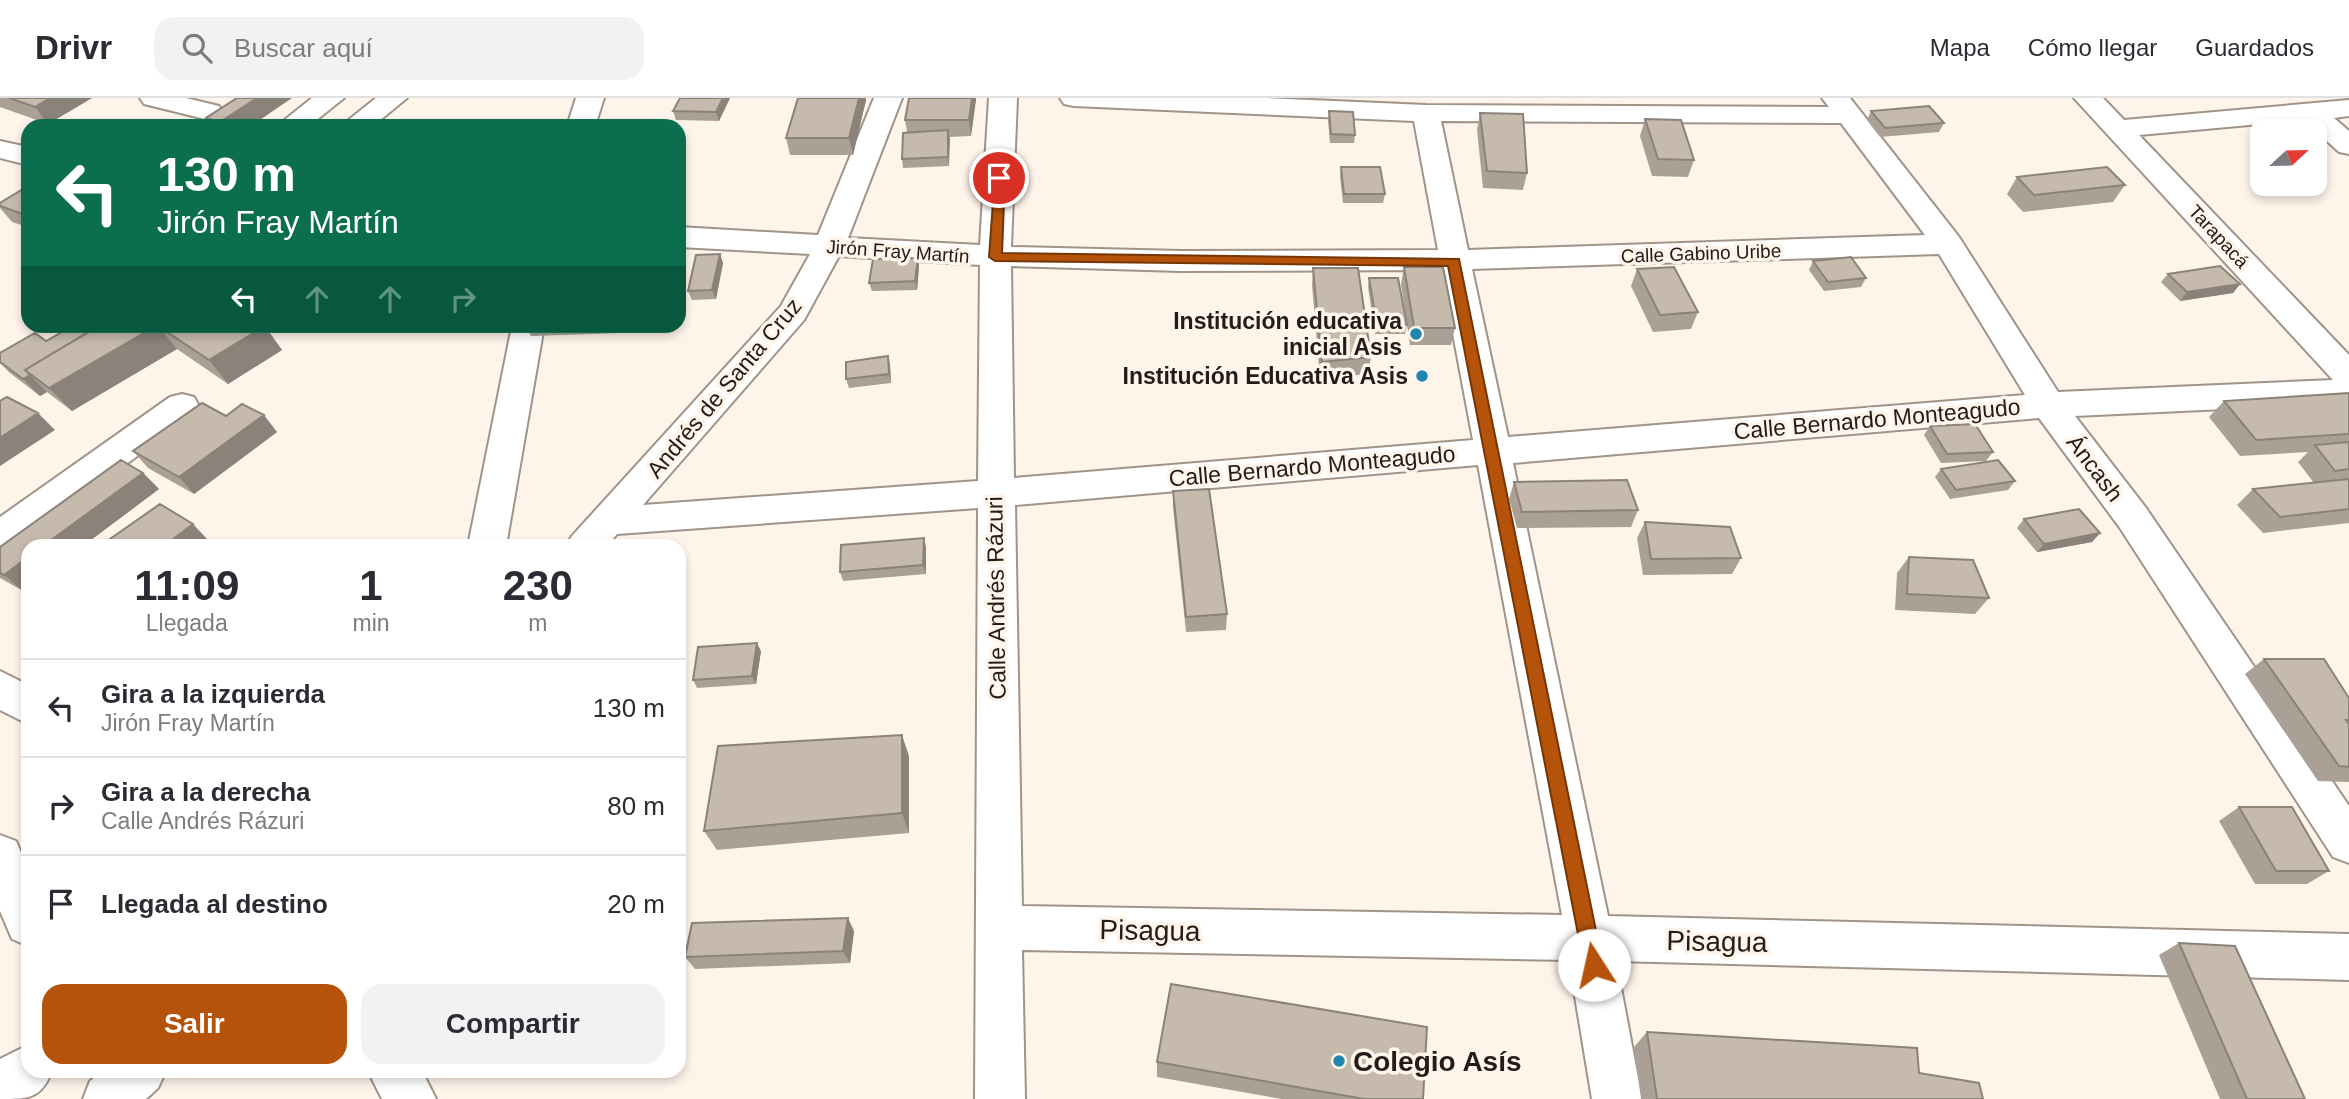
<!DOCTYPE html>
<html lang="es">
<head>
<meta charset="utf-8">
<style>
	body { margin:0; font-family:Helvetica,sans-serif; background:#f2f2f3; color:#2b2b33; height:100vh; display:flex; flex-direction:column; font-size:26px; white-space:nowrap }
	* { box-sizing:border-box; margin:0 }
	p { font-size:23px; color:#7c7c81 }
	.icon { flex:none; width:38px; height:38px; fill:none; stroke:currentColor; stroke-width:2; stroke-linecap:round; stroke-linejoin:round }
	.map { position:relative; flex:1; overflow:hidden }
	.side { position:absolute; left:21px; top:441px; width:665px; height:539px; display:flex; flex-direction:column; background:#fff; border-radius:21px; box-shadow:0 4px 10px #0003 }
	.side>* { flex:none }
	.guide { position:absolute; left:21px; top:21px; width:665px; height:214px; border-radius:21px; box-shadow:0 4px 10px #0003; background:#0b6e4f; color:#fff; overflow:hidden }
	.needle { width:46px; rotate:68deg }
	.tools { position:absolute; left:2250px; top:21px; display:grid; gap:14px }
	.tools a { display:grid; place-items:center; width:77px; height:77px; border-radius:14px; background:#fff; box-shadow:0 4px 10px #0003; font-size:35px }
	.pin { position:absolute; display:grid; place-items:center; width:60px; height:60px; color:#fff; margin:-30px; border:4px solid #fff; border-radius:50%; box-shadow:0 2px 7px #0007 }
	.me { position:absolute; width:77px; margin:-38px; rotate:350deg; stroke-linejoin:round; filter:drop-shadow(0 0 5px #0008) }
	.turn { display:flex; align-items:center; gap:24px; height:147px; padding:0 21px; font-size:32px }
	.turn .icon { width:91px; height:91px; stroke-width:2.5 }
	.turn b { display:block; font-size:49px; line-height:60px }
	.lanes { display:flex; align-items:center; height:66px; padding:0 21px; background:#0003; justify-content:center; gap:35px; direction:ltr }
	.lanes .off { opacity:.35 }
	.eta { display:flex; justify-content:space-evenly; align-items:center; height:119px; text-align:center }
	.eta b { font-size:42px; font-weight:800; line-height:49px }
	.action { display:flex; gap:14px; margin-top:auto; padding:14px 21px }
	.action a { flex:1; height:80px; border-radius:21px; background:#b45309; color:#fff; font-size:28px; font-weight:800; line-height:80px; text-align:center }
	.action a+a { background:#f2f2f3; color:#2b2b33 }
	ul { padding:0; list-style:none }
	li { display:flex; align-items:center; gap:21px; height:98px; padding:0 21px; border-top:2px solid #e1e1e2 }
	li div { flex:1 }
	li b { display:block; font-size:26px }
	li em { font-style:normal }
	header { display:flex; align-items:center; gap:42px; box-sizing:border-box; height:98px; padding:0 35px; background:#fff; border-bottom:2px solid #e1e1e2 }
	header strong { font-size:33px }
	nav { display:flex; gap:38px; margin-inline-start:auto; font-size:24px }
	.search { width:490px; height:63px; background:#f2f2f3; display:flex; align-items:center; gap:18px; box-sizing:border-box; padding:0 24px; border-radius:21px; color:#7c7c81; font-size:26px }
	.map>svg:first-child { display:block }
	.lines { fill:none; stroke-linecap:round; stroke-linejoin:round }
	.minor-casing { stroke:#a09488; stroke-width:4 }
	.minor { fill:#fff; fill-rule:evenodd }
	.wall { fill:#aaa095 }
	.shaded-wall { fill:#8b8279 }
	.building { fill:#c6baad; stroke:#8b8279; stroke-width:2 }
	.route { fill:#b45309; stroke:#753606; stroke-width:2 }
	.poi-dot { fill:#1e86af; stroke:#fff4ea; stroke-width:2.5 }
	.labels { text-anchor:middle; stroke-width:7; stroke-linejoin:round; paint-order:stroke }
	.far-street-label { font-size:19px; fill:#221d19; stroke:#fff4ea }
	.poi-label { font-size:23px; font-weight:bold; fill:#221d19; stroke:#fff4ea; text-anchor:end }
	.street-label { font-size:23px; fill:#221d19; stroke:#fff4ea }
	.near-street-label { font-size:28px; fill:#221d19; stroke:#fff4ea }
	.near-poi-label { font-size:28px; font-weight:bold; fill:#221d19; stroke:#fff4ea; text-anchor:start }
</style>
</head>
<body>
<header>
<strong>Drivr</strong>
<div class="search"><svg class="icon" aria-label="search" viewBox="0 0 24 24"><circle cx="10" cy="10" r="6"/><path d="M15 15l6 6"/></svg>Buscar aquí</div>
<nav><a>Mapa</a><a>Cómo llegar</a><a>Guardados</a></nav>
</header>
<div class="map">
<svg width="2349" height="1001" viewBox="0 0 2349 1001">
	<rect width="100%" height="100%" fill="#fff4ea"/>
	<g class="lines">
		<defs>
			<path id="minor" d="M140 0H186L219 8 223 14 219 20 209 22 144 6Z
				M312 0H344L309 28H277Z
				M376 0H407L373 28H341Z
				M576 0H604L595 28H567Z
				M874 0H902L848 140 980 147 989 0H1017L1011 149 1181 153 1438 152 1414 23 1074 8 1064 6 1060 0H1266L1426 7 1829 9 1822 0H1850L1959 139 2058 294 2333 282 2074 0H2103L2124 22 2349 2V18L2334 20 2349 33V56L2339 54 2304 22 2139 37 2349 257V305L2075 318 2146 410 2349 708V765L2333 759 2120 430 2039 320 1513 365 1608 818 2349 836V882L1616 863 1642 1001H1592L1569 862 1022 852 1025 1001H975L978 410 617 436 607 448H566L572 438 781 208 810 156 679 149V129L818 137ZM1441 23 1841 25 1925 137 1468 152ZM1939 156 2025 297 1508 339 1472 171ZM839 158 980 167 978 383 643 407 804 222ZM1011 168 1181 173 1441 172 1473 342 1014 380ZM1478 367 1562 817 1022 808 1015 407Z
				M0 43 28 49V67L0 60Z
				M512 228H544L506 448H468Z
				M182 296 194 299 199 308 194 317 13 448 0 452V419L170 299Z
				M0 573 28 587V626L0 612Z
				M0 737 16 743 28 771V848L12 841 0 813Z
				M28 947V973H52C41 1001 28 1001 0 1001V961Z
				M103 973H166L158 990 146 1001H83L90 983Z
				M368 973H422L436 1001H382Z"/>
		</defs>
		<use href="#minor" class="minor-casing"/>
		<use href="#minor" class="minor"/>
	</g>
	<path class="wall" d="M0 0H92L48 26 0 9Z
		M680 0H730L719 23 676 22 673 13Z
		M909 0H976L971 38 949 39V68L903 70 902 61 907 34 905 22Z
		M866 2 853 57H790L786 40Z
		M1329 13 1355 37 1354 45H1330L1328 22Z
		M1871 13 1944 25 1939 34 1880 39 1867 22Z
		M1480 15 1527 75 1523 92 1483 90 1477 32Z
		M206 20 251 28H211Z
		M1645 21 1694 62 1688 79 1652 78 1640 38Z
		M1341 69 1385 96 1383 105H1343L1340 78Z
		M2017 79 2125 87 2113 104 2023 114 2007 96Z
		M28 88V129L12 124 0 110V105Z
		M720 156 723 165 716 201 692 202 688 193Z
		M918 160 919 168 917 192 872 193 869 185Z
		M1813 163 1866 180 1861 189 1824 193 1809 172Z
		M1404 169 1455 230 1451 247H1410L1401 186Z
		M1313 170 1371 259 1368 276 1320 281 1312 187Z
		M1637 171 1698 214 1691 231 1653 234 1631 188Z
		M2168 176 2240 186 2233 195 2180 203 2161 184Z
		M1369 180 1407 227 1405 236H1375L1368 189Z
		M99 228H263L282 252 228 286 177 251 72 313 47 294 40 298 10 275 0 265V255L46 243 88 234Z
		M525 228H624L622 235 531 238Z
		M888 258 890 267 891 285 849 290 846 281Z
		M2349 295V425L2263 435 2237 407 2253 391 2314 385 2298 364 2308 354 2240 358 2209 319 2224 303Z
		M226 318 277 334 194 396 148 370 133 353Z
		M1930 328 1993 354 1986 363 1941 365 1924 337Z
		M1941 371 2015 383 2008 392 1950 401 1935 379Z
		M143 375 159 391 23 493 0 480V449Z
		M1514 384 1638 412 1631 429 1517 430 1509 401Z
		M1173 393 1227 516 1226 532 1186 534 1173 409Z
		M2024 421 2100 435 2092 444 2037 454 2017 430Z
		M1645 424 1741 460 1732 476 1643 477 1637 440Z
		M926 449V476L843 483 840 474Z
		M1909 459 1989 500 1975 516 1895 512 1897 475Z
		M761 553 756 586 697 590 693 582Z
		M2264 561 2349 600V684L2318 683 2245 576Z
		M909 658V735L717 752 704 733Z
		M2239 709 2329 773 2307 786H2255L2219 723Z
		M854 833 850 865 695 871 685 859Z
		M2179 845 2305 1001H2220L2159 857Z
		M1647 934 1919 975 1983 1001H1641L1634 949Z
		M1157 964 1423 1001H1282L1157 979Z"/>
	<path class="shaded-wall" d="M50 0H92L48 26 35 9Z
		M257 0H292L251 28H223L220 24Z
		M723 0H730L719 23 716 14Z
		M859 0H866V2L853 57 849 40Z
		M972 0H976V2L971 38 969 22Z
		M948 32 950 41 949 68 948 59Z
		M720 156 723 165 716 201 712 192Z
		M918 160 919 168 917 192 915 183Z
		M2240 186 2233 195 2180 203 2187 194Z
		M145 228H158L177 251 72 313 49 290Z
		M265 228 282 252 228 286 209 262Z
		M619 228H624L622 235Z
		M888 258 890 267 891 285 889 276Z
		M30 277 47 294 40 298 23 281Z
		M38 315 55 332 0 368V340Z
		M264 317 277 334 194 396 179 379Z
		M143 375 159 391 83 448H43Z
		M193 426 208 442 201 448H164Z
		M2100 435 2092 444 2037 454 2044 446Z
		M924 440 926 449V476L923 467Z
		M28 459V489L23 493 4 477Z
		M757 545 761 553 756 586 752 578Z
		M902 637 909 658V735L902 715Z
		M848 820 854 833 850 865 843 853Z"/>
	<path class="building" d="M9 0H50L35 9Z
		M237 0H257L220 24 206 20Z
		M680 0H723L716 14 673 13Z
		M798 0H859L849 40H786Z
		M909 0H972L969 22H905Z
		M1929 8 1944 25 1885 30 1871 13Z
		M1329 13 1353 14 1355 37 1331 36Z
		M1480 15 1523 16 1527 75 1487 73Z
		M1645 21 1681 22 1694 62 1658 61Z
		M948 32V59L902 61 903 35Z
		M1341 69H1380L1385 96H1344Z
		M2107 69 2125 87 2034 97 2017 79Z
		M28 88V118L0 108V105Z
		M720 156 712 192 688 193 696 157Z
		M1851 159 1866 180 1828 184 1813 163Z
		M918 160 915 183 869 185 873 161Z
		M2220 168 2240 186 2187 194 2168 176Z
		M1404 169H1443L1455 230H1414Z
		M1674 169 1698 214 1660 217 1637 171Z
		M1313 170H1358L1371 259 1322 264Z
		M1369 180H1398L1407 227H1377Z
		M73 228H78L88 234 25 272 30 277 23 281 0 264V255L35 235 46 243Z
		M99 228H156L49 290 25 272Z
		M158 228H265L209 262Z
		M888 258 889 276 846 281V264Z
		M2349 295V336L2256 342 2224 303Z
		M7 299 38 315 0 340V303Z
		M202 305 226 318 242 306 264 317 179 379 133 353Z
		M1975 326 1993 354 1947 356 1930 328Z
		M2349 344V371L2335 373 2315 347Z
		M121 362 143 375 43 448H28V459L4 477 0 475V449Z
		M1998 362 2015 383 1956 392 1941 371Z
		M2349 381V411L2280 419 2253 391Z
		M1627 382 1638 412 1522 414 1514 384Z
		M1209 391 1227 516 1186 519 1173 393Z
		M160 406 193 426 164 448H100Z
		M2079 411 2100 435 2044 446 2024 421Z
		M1645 424 1730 429 1741 460 1651 461Z
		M924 440 923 467 840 474 841 447Z
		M1909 459 1973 462 1989 500 1907 496Z
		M757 545 752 578 693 582 698 549Z
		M2264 561H2324L2349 600V622H2346L2349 626V669L2339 668Z
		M902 637V715L704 733 718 648Z
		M2239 709H2292L2329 773H2276Z
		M848 820 843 853 685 859 692 825Z
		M2179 845 2235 848 2305 1001H2247Z
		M1171 886 1427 929 1423 1001H1364L1157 964Z
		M1647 934 1917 950 1919 975 1979 985 1983 1001H1657Z"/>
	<path class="route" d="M995 77 1005 80 1002 155 1459 161 1603 867 1601 873 1594 876 1587 873 1584 867 1448 168 995 163 989 159Z"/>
	<g class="poi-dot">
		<circle cx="1416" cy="236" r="7"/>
		<circle cx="1422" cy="278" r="7"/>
		<circle cx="1339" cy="963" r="7"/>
	</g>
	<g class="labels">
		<g class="far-street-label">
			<text transform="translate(2219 138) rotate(47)" y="7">Tarapacá</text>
			<text transform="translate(898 153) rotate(4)" y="7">Jirón Fray Martín</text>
			<text transform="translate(1701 155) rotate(-2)" y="7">Calle Gabino Uribe</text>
		</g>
		<g class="poi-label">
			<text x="1402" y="231">Institución educativa<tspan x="1402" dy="26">inicial Asis</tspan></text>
			<text x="1408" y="286">Institución Educativa Asis</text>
		</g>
		<g class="street-label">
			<text transform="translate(724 290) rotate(-50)" y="8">Andrés de Santa Cruz</text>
			<text transform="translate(1877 321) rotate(-5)" y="8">Calle Bernardo Monteagudo</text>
			<text transform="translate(1312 368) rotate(-5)" y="8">Calle Bernardo Monteagudo</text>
			<text transform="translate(2095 370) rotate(53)" y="8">Áncash</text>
			<text transform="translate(996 500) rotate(-91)" y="8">Calle Andrés Rázuri</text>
		</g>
		<g class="near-street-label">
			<text transform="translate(1150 832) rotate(1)" y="10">Pisagua</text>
			<text transform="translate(1717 843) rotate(1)" y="10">Pisagua</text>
		</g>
		<g class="near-poi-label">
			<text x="1353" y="973">Colegio Asís</text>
		</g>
	</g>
</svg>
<div class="tools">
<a><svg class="needle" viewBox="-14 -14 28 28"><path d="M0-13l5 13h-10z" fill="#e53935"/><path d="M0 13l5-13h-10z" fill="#7c7c81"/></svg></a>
</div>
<div class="pin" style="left:999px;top:80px;background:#d93025"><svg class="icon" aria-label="arrive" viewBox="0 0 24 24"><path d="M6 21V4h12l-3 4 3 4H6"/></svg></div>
<svg class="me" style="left:1594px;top:867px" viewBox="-20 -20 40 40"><circle r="19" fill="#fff"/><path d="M0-13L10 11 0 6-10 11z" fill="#b45309"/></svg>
<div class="guide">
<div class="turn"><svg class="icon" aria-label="left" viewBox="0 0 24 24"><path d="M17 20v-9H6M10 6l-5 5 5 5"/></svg><div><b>130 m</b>Jirón Fray Martín</div></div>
<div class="lanes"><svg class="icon" aria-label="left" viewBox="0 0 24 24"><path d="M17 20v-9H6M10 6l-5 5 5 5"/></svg><svg class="icon off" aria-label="ahead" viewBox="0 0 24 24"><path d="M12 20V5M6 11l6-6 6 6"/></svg><svg class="icon off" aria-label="ahead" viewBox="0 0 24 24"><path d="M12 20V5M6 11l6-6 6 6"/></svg><svg class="icon off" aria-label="right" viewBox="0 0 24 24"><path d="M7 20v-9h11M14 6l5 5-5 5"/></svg></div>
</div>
<section class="side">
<div class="eta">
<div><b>11:09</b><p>Llegada</p></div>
<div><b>1</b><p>min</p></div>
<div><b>230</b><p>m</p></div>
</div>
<ul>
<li><svg class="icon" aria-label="left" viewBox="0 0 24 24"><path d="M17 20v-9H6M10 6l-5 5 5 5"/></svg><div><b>Gira a la izquierda</b><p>Jirón Fray Martín</p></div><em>130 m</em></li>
<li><svg class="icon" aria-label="right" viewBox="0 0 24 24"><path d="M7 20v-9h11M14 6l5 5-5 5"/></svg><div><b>Gira a la derecha</b><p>Calle Andrés Rázuri</p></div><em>80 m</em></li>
<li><svg class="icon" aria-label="arrive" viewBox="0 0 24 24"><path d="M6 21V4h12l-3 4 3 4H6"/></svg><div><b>Llegada al destino</b></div><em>20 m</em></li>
</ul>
<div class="action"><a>Salir</a><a>Compartir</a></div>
</section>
</div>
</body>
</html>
